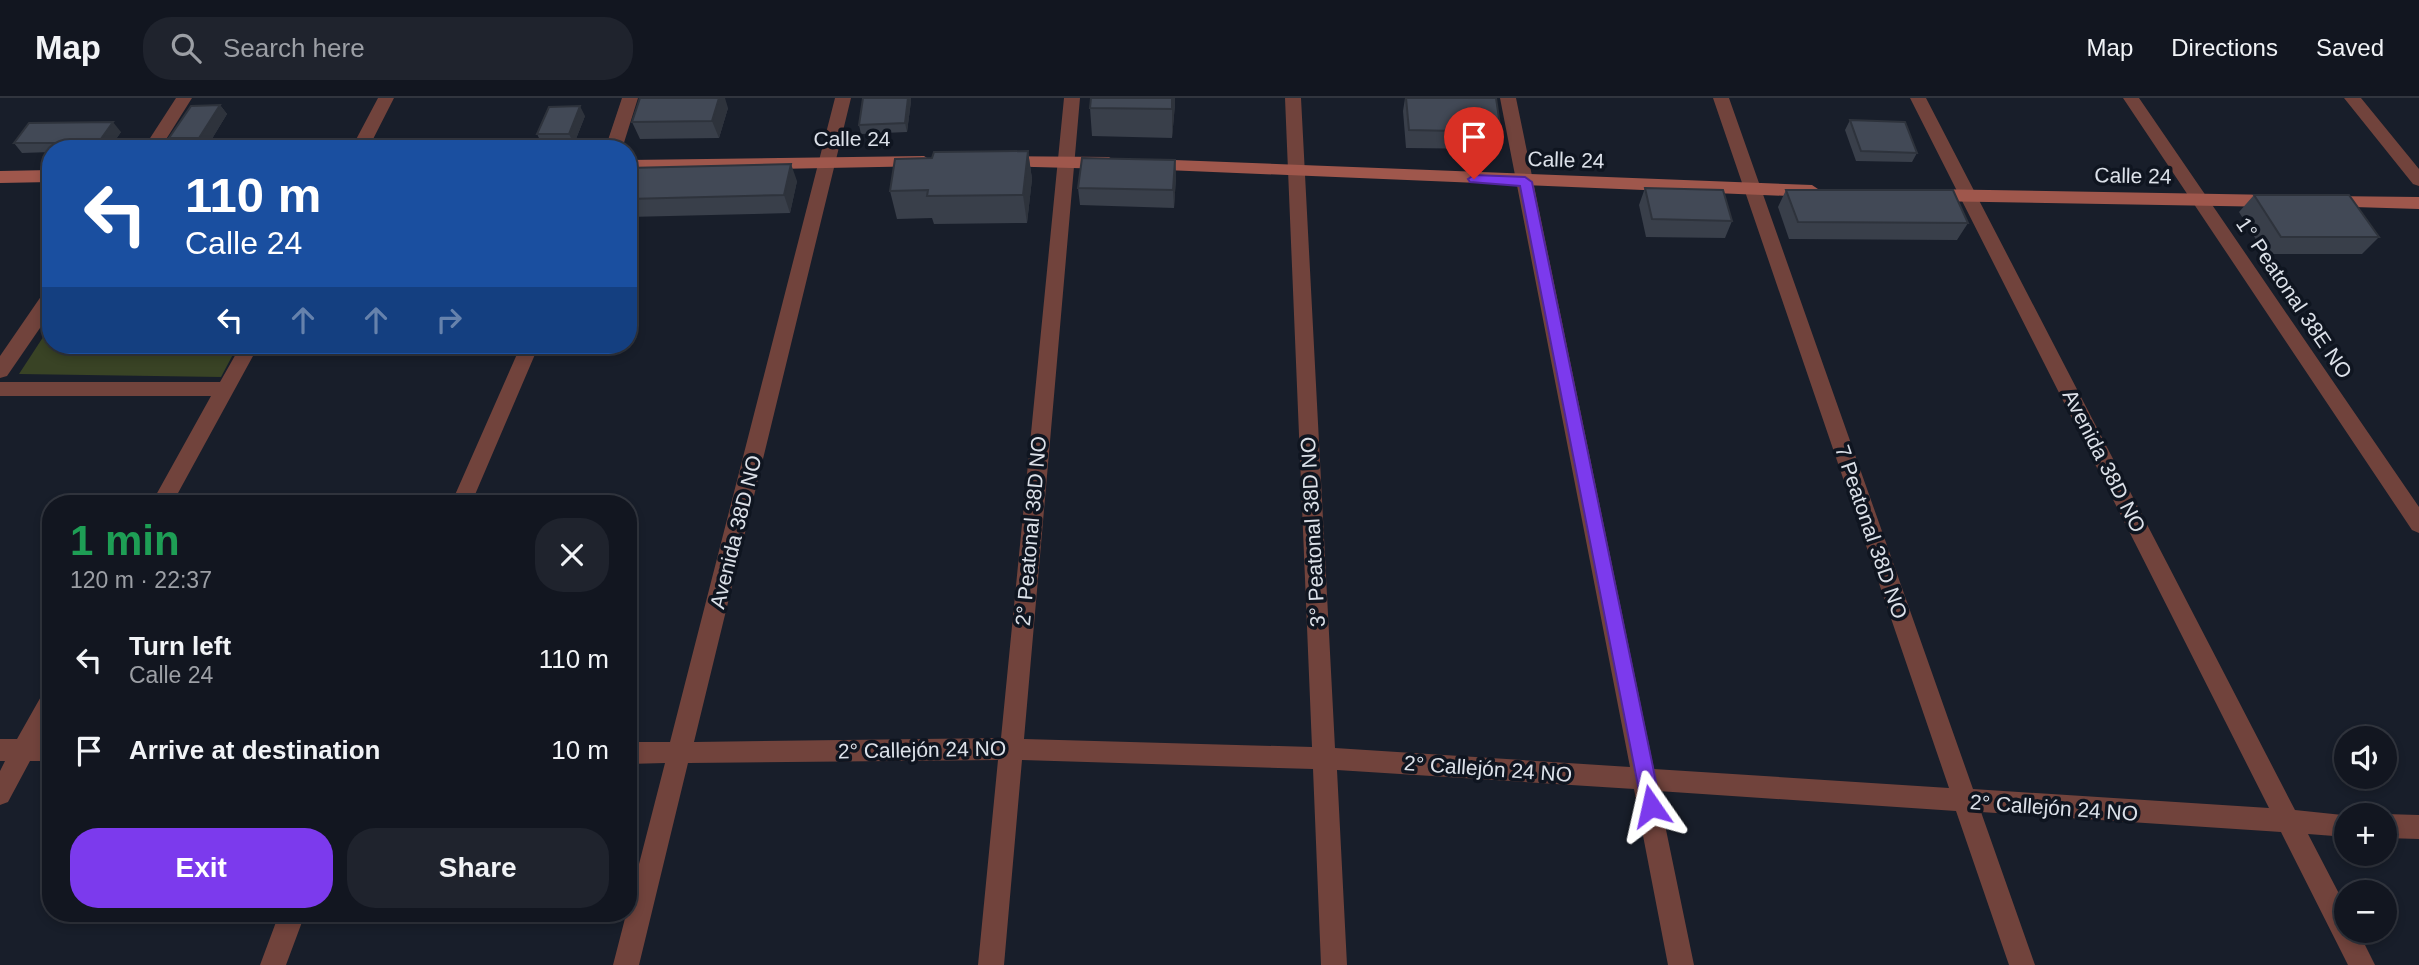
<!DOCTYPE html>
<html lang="en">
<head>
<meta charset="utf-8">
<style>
	body { margin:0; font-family:Arial,sans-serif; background:#1f232d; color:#f1f3f6; height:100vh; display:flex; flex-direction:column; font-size:26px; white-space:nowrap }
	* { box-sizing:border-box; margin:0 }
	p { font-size:23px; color:#9c9fa5 }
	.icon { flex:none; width:38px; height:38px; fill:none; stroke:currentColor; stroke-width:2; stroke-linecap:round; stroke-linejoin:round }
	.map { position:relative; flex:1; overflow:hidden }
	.drawer { position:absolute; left:42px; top:397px; width:595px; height:427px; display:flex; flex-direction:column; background:#121620; border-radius:28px; box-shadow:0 4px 10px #0003,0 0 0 2px #31353e }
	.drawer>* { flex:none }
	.banner { position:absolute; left:42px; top:42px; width:595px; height:214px; border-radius:28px; box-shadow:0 4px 10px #0003,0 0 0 2px #31353e; background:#1a4fa0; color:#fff; overflow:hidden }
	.buttons { position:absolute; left:2334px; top:628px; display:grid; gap:14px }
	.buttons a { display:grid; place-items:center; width:63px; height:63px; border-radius:50%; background:#121620; box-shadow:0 4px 10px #0003,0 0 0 2px #31353e; font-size:35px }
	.pin { position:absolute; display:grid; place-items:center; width:60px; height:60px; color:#fff; margin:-72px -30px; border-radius:50% 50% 50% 0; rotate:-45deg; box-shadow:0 0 7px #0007 }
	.pin .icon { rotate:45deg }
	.me { position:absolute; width:77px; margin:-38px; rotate:349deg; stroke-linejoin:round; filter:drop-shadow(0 0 5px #0008) }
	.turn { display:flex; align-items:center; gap:24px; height:147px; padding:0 28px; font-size:32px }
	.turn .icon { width:91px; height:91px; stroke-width:2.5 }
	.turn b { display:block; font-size:49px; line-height:60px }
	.lanes { display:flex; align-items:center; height:66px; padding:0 28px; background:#0003; justify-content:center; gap:35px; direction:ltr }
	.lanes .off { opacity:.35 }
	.round { display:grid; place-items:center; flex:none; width:74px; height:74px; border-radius:28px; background:#1f232d }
	.headline { display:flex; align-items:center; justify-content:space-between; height:119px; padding:0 28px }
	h1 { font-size:42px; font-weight:700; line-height:52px; color:#1e9e55 }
	.button { display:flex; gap:14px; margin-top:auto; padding:14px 28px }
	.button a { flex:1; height:80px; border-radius:28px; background:#7c3aed; color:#fff; font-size:28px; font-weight:700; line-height:80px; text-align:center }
	.button a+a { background:#1f232d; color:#f1f3f6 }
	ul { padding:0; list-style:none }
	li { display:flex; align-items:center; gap:21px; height:91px; padding:0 28px }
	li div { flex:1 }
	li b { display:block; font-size:26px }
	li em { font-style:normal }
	header { display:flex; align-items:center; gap:42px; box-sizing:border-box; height:98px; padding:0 35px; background:#121620; border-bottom:2px solid #31353e }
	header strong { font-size:33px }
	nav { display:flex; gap:38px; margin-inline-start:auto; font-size:24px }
	.search { width:490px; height:63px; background:#1f232d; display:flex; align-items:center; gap:18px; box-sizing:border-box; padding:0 24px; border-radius:28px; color:#9c9fa5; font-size:26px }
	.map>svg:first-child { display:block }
	.green { fill:#394325 }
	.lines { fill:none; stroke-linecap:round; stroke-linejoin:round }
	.street { fill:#71433c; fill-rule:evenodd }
	.secondary { fill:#9f574c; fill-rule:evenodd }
	.wall { fill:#393f4a }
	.shaded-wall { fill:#2e333c }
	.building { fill:#424956; stroke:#2e333c; stroke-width:2 }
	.route { fill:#7c3aed; stroke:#51269a; stroke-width:2 }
	.labels { text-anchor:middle; stroke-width:7; stroke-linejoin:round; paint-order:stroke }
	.street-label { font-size:21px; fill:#dce1e9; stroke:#0f1520 }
</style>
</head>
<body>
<header>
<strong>Map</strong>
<div class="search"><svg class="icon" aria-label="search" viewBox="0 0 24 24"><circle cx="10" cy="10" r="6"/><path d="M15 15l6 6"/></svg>Search here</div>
<nav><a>Map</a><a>Directions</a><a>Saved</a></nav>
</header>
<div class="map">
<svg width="2419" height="867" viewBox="0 0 2419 867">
	<rect width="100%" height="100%" fill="#181e2a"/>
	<path class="green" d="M51 227V247H238L221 279 19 276Z"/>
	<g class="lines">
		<path class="street" d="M176 0H192L160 51H143Z
			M378 0H394L368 51H351Z
			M622 0H638L622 51H605Z
			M835 0H851L694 644 1001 640 1064 0H1080L1024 641 1312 649 1285 0H1301L1335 650 1630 669 1500 0H1516L1654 671 1949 690 1713 0H1729L1973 691 2269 710 1910 0H1926L2295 712 2352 718H2347V739L2308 736 2347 811V833H2358L2375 867H2348L2281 734 1981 714 2035 867H2009L1956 713 1658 693 1694 867H1668L1634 691 1337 672 1347 867H1321L1313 671 1022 662 1004 867H978L998 662 688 665 639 867H613L665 665 628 666V644H670Z
			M2123 0H2139L2419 409V435L2412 432Z
			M2344 0H2361L2419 71V88L2413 86Z
			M51 192V214L7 278 0 280V258L44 194Z
			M241 247H259L172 406H151L211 298H0V284H220Z
			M521 247H539L471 406H451Z
			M51 592V625L42 641H51V663H30L8 704 0 707V673L5 663H0V641H17L43 595Z
			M2385 716 2419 717V741L2385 740V718H2382Z
			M279 816H305L286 867H260Z"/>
		<path class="secondary" d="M924 58 933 64 930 68 628 74V62Z
			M1001 58 1109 59 1118 65 1109 71 995 68 992 64Z
			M1148 61 1812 87 1821 93 1812 99 1142 71 1139 67Z
			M51 72V84L0 85V73Z
			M1928 91 2277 97 2286 103 2277 109 1928 103 1919 97Z
			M2327 98 2419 99V111L2321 108 2318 104Z"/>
	</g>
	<path class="wall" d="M863 0H911V3L907 34 861 36 859 27Z
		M1405 0H1496L1501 34 1497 51 1406 50 1403 13Z
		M1175 6 1172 40 1092 38 1090 10Z
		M220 7 227 16 207 49H177L169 40Z
		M728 10 719 40 640 41 632 24Z
		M585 18 574 46H542L537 36Z
		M1850 22 1917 55 1912 64 1856 63 1845 32Z
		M121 34 109 51H51V54L22 55 14 45Z
		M1028 53 1032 81 1027 125 934 126 932 120 897 121 890 93 932 60Z
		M1175 62 1176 79 1174 110 1080 107 1078 90Z
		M628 70 797 83 790 115 628 119Z
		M1645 90 1732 123 1725 140 1646 139 1639 107Z
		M1786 92 1968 125 1957 142 1789 141 1778 109Z
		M2254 97 2379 139 2362 156H2265L2239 114Z"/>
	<path class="shaded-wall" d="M719 0H725L728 10 719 40 712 23Z
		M908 0H911V3L907 34 905 25Z
		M1172 0H1175V6L1172 40Z
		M220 7 227 16 207 49 199 40Z
		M580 8 585 18 574 46 569 36Z
		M113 24 121 34 109 51H103L98 45Z
		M1028 53 1032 81 1027 125 1023 97Z
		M1175 62 1176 79 1174 110 1173 92Z
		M791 66 797 83 790 115 784 97Z"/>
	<path class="building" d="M640 0H719L712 23 632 24Z
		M863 0H908L905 25 859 27Z
		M1091 0H1172V11L1090 10Z
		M1406 0H1496L1501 34 1409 32Z
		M220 7 199 40H169L191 8Z
		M580 8 569 36H537L549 9Z
		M1850 22 1905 24 1917 55 1861 53Z
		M113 24 98 45H14L29 25Z
		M1028 53 1023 97 927 98 928 92 890 93 895 61 932 60 934 54Z
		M1082 60 1175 62 1173 92 1078 90Z
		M791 66 784 97 628 101V70Z
		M1645 90 1723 92 1732 123 1652 121Z
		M1786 92H1953L1968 125 1798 124Z
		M2254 97H2349L2379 139H2281Z"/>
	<path class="route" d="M1474 77 1525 79 1532 84 1661 708 1658 714 1651 716 1645 714 1642 708 1520 88 1470 84 1468 81Z"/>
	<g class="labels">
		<g class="street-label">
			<text x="852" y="48">Calle 24</text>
			<text transform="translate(1566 62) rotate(2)" y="7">Calle 24</text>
			<text transform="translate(2133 78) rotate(1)" y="7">Calle 24</text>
			<text transform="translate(2294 200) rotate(56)" y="7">1° Peatonal 38E NO</text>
			<text transform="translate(2104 363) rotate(63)" y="7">Avenida 38D NO</text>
			<text transform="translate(1031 433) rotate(-85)" y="7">2° Peatonal 38D NO</text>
			<text transform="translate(736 434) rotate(-76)" y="7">Avenida 38D NO</text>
			<text transform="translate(1313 434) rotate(-93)" y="7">3° Peatonal 38D NO</text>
			<text transform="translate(1871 434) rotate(71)" y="7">7 Peatonal 38D NO</text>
			<text transform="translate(922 652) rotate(-1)" y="7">2° Callejón 24 NO</text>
			<text transform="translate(1488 671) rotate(4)" y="7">2° Callejón 24 NO</text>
			<text transform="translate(2054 710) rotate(4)" y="7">2° Callejón 24 NO</text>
		</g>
	</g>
</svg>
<div class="buttons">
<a><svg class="icon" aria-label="sound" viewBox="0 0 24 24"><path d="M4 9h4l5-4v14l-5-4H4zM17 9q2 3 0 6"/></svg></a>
<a>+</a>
<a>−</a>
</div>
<div class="pin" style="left:1474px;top:81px;background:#d93025"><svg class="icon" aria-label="arrive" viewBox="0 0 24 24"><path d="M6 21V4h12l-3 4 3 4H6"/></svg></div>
<svg class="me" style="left:1651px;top:708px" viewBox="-20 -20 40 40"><path d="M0-17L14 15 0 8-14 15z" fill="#7c3aed" stroke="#fff" stroke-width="4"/></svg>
<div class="banner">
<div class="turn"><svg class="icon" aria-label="left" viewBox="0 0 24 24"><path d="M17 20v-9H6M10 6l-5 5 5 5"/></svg><div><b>110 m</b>Calle 24</div></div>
<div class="lanes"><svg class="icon" aria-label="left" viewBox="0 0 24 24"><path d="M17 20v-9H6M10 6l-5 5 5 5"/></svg><svg class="icon off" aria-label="ahead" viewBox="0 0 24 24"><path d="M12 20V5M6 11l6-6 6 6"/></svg><svg class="icon off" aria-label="ahead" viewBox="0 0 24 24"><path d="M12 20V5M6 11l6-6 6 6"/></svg><svg class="icon off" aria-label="right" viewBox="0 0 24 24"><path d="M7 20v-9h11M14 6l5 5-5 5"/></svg></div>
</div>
<section class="drawer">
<div class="headline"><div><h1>1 min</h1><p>120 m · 22:37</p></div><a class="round"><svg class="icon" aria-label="close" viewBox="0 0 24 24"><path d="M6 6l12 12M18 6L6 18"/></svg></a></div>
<ul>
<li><svg class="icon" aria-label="left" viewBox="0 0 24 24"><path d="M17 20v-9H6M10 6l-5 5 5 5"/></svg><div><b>Turn left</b><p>Calle 24</p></div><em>110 m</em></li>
<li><svg class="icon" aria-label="arrive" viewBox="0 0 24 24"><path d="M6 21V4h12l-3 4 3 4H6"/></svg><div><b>Arrive at destination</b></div><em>10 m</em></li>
</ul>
<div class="button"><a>Exit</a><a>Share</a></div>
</section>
</div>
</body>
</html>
